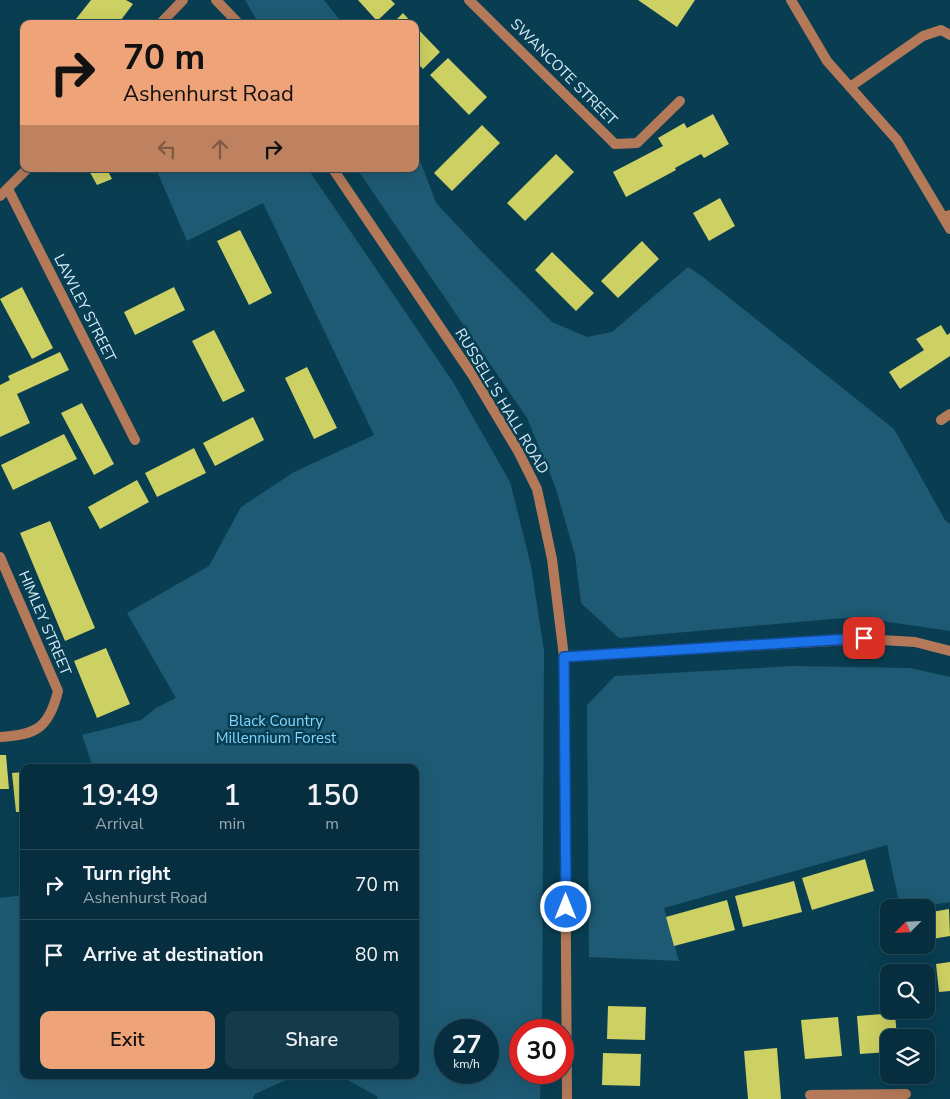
<!DOCTYPE html>
<html lang="en">
<head>
<meta charset="utf-8">
<style>
	body { margin:0; font-family:"Nunito Sans",sans-serif; background:#153a49; color:#f1f3f6; height:100vh; display:flex; flex-direction:column; font-size:19px; white-space:nowrap }
	* { box-sizing:border-box; margin:0 }
	p { font-size:16px; color:#98a8b0 }
	.icon { flex:none; width:28px; height:28px; fill:none; stroke:currentColor; stroke-width:2; stroke-linecap:round; stroke-linejoin:round }
	.map { position:relative; flex:1; overflow:hidden }
	.details { position:absolute; left:20px; top:764px; width:399px; height:315px; display:flex; flex-direction:column; background:#072e3e; border-radius:10px; box-shadow:0 5px 20px #0002,0 0 0 1px #284a58 }
	.details>* { flex:none }
	.hud { position:absolute; left:20px; top:20px; width:399px; height:152px; border-radius:10px; box-shadow:0 5px 20px #0002,0 0 0 1px #284a58; background:#efa378; color:#111; overflow:hidden }
	.needle { width:32px; rotate:246deg }
	.tools { position:absolute; left:880px; top:899px; display:grid; gap:10px }
	.tools a { display:grid; place-items:center; width:55px; height:55px; border-radius:10px; background:#072e3e; box-shadow:0 5px 20px #0002,0 0 0 1px #284a58; font-size:25px }
	.speed { position:absolute; left:434px; top:1019px; display:flex; gap:10px; font-size:25px; font-weight:700; text-align:center }
	.speed>* { display:grid; place-content:center; width:65px; height:65px; border-radius:50%; background:#072e3e; box-shadow:0 5px 20px #0002,0 0 0 1px #284a58; line-height:1 }
	.speed small { font-size:12px; font-weight:400 }
	.speed .limit { border:8px solid #d22; background:#fff; color:#111 }
	.pin { position:absolute; display:grid; place-items:center; width:42px; height:42px; color:#fff; margin:-21px; border-radius:10px; box-shadow:0 2px 8px #0006 }
	.me { position:absolute; width:55px; margin:-28px; rotate:0deg; stroke-linejoin:round; filter:drop-shadow(0 0 4px #0008) }
	.turn { display:flex; align-items:center; gap:18px; height:105px; padding:0 20px; font-size:22px }
	.turn .icon { width:65px; height:65px; stroke-width:2.5 }
	.turn b { display:block; font-size:35px; line-height:42px }
	.lanes { display:flex; align-items:center; height:48px; padding:0 20px; background:#0003; justify-content:center; gap:25px; direction:ltr }
	.lanes .off { opacity:.35 }
	.eta { display:flex; justify-content:space-evenly; align-items:center; height:85px; text-align:center }
	.eta b { font-size:30px; font-weight:600; line-height:35px }
	.primary-button { display:flex; gap:10px; margin-top:auto; padding:10px 20px }
	.primary-button a { flex:1; height:58px; border-radius:10px; background:#efa378; color:#111; font-size:20px; font-weight:600; line-height:58px; text-align:center }
	.primary-button a+a { background:#153a49; color:#f1f3f6 }
	ul { padding:0; list-style:none }
	li { display:flex; align-items:center; gap:15px; height:70px; padding:0 20px; border-top:1px solid #284a58 }
	li div { flex:1 }
	li b { display:block; font-size:19px }
	li em { font-style:normal }
	.map>svg:first-child { display:block }
	.green { fill:#1e5a74; fill-rule:evenodd }
	.building { fill:#cdd062 }
	.lines { fill:none; stroke-linecap:round; stroke-linejoin:round }
	.service { stroke:#b37958; stroke-width:10 }
	.minor { stroke:#b37958; stroke-width:10 }
	.route-casing { stroke:#114b97; stroke-width:12 }
	.route { stroke:#1a73e8; stroke-width:9 }
	.labels { text-anchor:middle; stroke-width:5; stroke-linejoin:round; paint-order:stroke }
	.street-label { font-size:15px; fill:#d4ecf9; stroke:#093e52 }
	.park-label { font-size:15px; fill:#83d6fe; stroke:#093e52 }
</style>
</head>
<body>
<div class="map">
<svg width="950" height="1099" viewBox="0 0 950 1099">
	<rect width="100%" height="100%" fill="#093e52"/>
	<path class="green" d="M245 0H324L343 24H259Z
		M415 147 436 203 483 253 552 322 587 337 612 332 688 267 703 277 894 429 945 520 950 524V631L855 617 619 638 581 603 575 555 555 486 527 418 357 169H415Z
		M156 169H308L453 382 510 482 531 566 544 651 542 1030H520V1072L541 1073 540 1099H377L378 1097 339 1075H415V768L93 767 82 735 141 720 156 708 176 698 127 613 209 566 241 507 294 472 374 435 263 203 187 241ZM445 1030H488V1072H445Z
		M793 666 910 668 950 677V902L917 907H900L887 845 664 908 679 961 589 957 587 705 615 676Z
		M24 895V1075H297L255 1094 253 1099H0V898Z"/>
	<path class="building" d="M91 0H126L133 4 118 24H72Z
		M358 0H391L395 4 377 21Z
		M638 0H695L677 27Z
		M403 13 413 24H392Z
		M415 26 440 52 423 69 415 61Z
		M448 58 487 97 469 115 430 75Z
		M713 114 729 144 704 158 701 154 675 168 676 170 626 197 613 172 663 146 658 138 684 123 687 128Z
		M482 125 500 143 452 191 434 173Z
		M556 154 574 172 525 221 507 203Z
		M88 169H107L112 179 97 185Z
		M720 198 735 226 709 241 693 213Z
		M240 230 272 293 249 305 217 241Z
		M642 241 659 259 618 298 601 281Z
		M552 252 594 293 576 311 535 270Z
		M22 287 53 348 32 359 0 299Z
		M174 287 185 310 135 335 124 312Z
		M941 325 947 335 950 333V356L900 389 889 372 924 350 916 339Z
		M214 330 245 391 223 402 192 341Z
		M60 352 69 370 17 394 30 423 0 437V385L10 380 8 376Z
		M307 367 337 428 314 439 285 378Z
		M82 403 114 464 94 475 61 413Z
		M253 417 264 440 215 466 203 443Z
		M64 434 77 459 13 490 1 465Z
		M194 448 206 473 157 497 145 473Z
		M137 480 149 502 100 529 88 507Z
		M50 521 95 628 65 641 20 533Z
		M106 648 130 704 97 718 74 661Z
		M0 755H6L9 789H0Z
		M69 764 70 768H53L52 766Z
		M24 772V812H16L12 773Z
		M865 859 874 891 812 910 802 878Z
		M794 881 802 912 743 927 735 896Z
		M727 900 735 930 674 946 666 917Z
		M949 909 950 936 926 940V913Z
		M950 962V991L939 992 936 964Z
		M608 1006 646 1007 645 1040 607 1039Z
		M895 1013 897 1038H889V1052L860 1054 857 1016Z
		M838 1017 842 1056 805 1059 801 1020Z
		M777 1048 781 1099H748L744 1051Z
		M603 1053 641 1054 640 1086 602 1085Z"/>
	<g class="lines">
		<path class="service" d="M850 87 923 36 941 30 950 35
			M615 144 637 143 680 101
			M943 217 950 229
			M941 420 950 414"/>
		<path class="minor" d="M216 0 239 24
			M469 0 615 144
			M791 0 827 61 897 140 943 217 950 215
			M160 24 183 0
			M333 169 473 376 518 451 537 489 552 559 564 657 567 1099
			M8 189 135 440
			M0 196 27 169
			M0 557 58 691C49 728 36 735 0 737
			M564 657 865 639 915 642 950 651
			M810 1095 906 1094"/>
	</g>
	<g class="lines">
		<defs>
			<path id="route" d="M566 907 564 657 864 638"/>
		</defs>
		<use href="#route" class="route-casing"/>
		<use href="#route" class="route"/>
	</g>
	<g class="labels">
		<g class="street-label">
			<text transform="translate(564 72) rotate(45)" y="5">SWANCOTE STREET</text>
			<text transform="translate(85 308) rotate(63)" y="5">LAWLEY STREET</text>
			<text transform="translate(502 401) rotate(59)" y="5">RUSSELL'S HALL ROAD</text>
			<text transform="translate(45 623) rotate(67)" y="5">HIMLEY STREET</text>
		</g>
		<g class="park-label">
			<text x="276" y="726">Black Country<tspan x="276" dy="17">Millennium Forest</tspan></text>
		</g>
	</g>
</svg>
<div class="tools">
<a><svg class="needle" viewBox="-14 -14 28 28"><path d="M0-13l5 13h-10z" fill="#e53935"/><path d="M0 13l5-13h-10z" fill="#98a8b0"/></svg></a>
<a><svg class="icon" aria-label="search" viewBox="0 0 24 24"><circle cx="10" cy="10" r="6"/><path d="M15 15l6 6"/></svg></a>
<a><svg class="icon" aria-label="layers" viewBox="0 0 24 24"><path d="M12 4l9 5-9 5-9-5zM3 14l9 5 9-5"/></svg></a>
</div>
<div class="speed"><div>27<small>km/h</small></div><div class="limit">30</div></div>
<div class="pin" style="left:864px;top:638px;background:#d93025"><svg class="icon" aria-label="arrive" viewBox="0 0 24 24"><path d="M6 21V4h12l-3 4 3 4H6"/></svg></div>
<svg class="me" style="left:566px;top:907px" viewBox="-20 -20 40 40"><circle r="17" fill="#1a73e8" stroke="#fff" stroke-width="3"/><path d="M0-11L8 9 0 5-8 9z" fill="#fff"/></svg>
<div class="hud">
<div class="turn"><svg class="icon" aria-label="right" viewBox="0 0 24 24"><path d="M7 20v-9h11M14 6l5 5-5 5"/></svg><div><b>70 m</b>Ashenhurst Road</div></div>
<div class="lanes"><svg class="icon off" aria-label="left" viewBox="0 0 24 24"><path d="M17 20v-9H6M10 6l-5 5 5 5"/></svg><svg class="icon off" aria-label="ahead" viewBox="0 0 24 24"><path d="M12 20V5M6 11l6-6 6 6"/></svg><svg class="icon" aria-label="right" viewBox="0 0 24 24"><path d="M7 20v-9h11M14 6l5 5-5 5"/></svg></div>
</div>
<section class="details">
<div class="eta">
<div><b>19:49</b><p>Arrival</p></div>
<div><b>1</b><p>min</p></div>
<div><b>150</b><p>m</p></div>
</div>
<ul>
<li><svg class="icon" aria-label="right" viewBox="0 0 24 24"><path d="M7 20v-9h11M14 6l5 5-5 5"/></svg><div><b>Turn right</b><p>Ashenhurst Road</p></div><em>70 m</em></li>
<li><svg class="icon" aria-label="arrive" viewBox="0 0 24 24"><path d="M6 21V4h12l-3 4 3 4H6"/></svg><div><b>Arrive at destination</b></div><em>80 m</em></li>
</ul>
<div class="primary-button"><a>Exit</a><a>Share</a></div>
</section>
</div>
</body>
</html>
